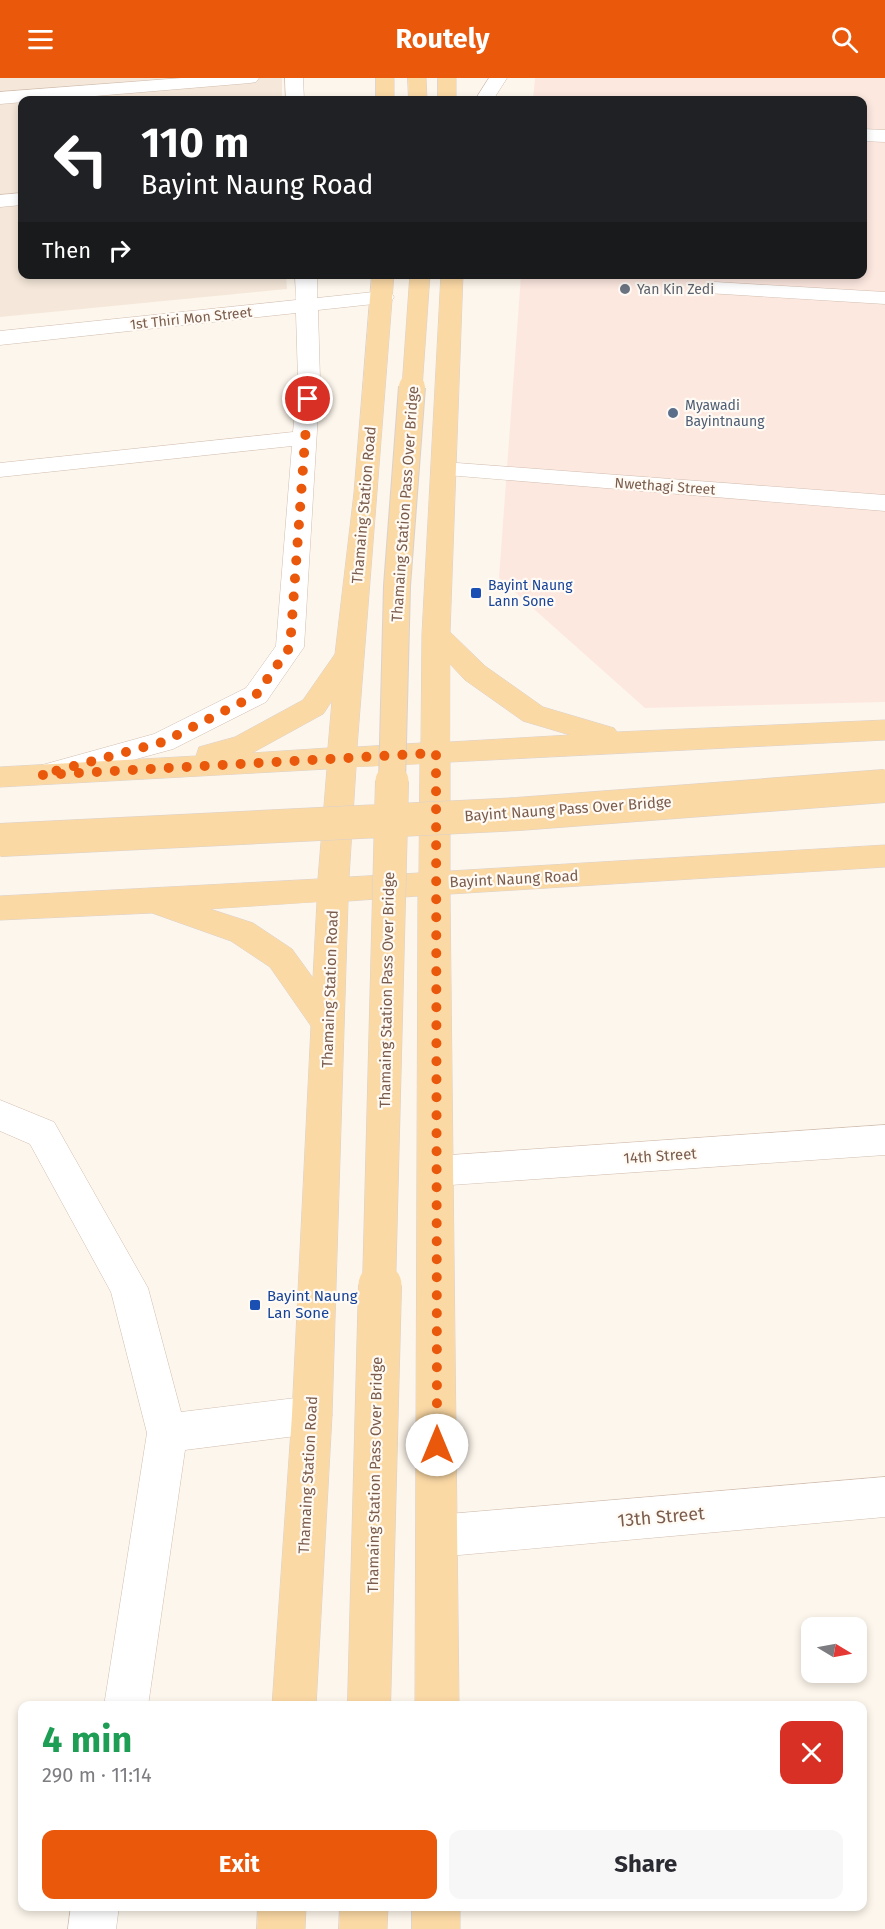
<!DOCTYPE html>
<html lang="en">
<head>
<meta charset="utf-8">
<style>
	body { margin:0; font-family:"Fira Sans",sans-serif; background:#f7f7f7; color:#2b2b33; height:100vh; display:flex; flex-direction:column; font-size:22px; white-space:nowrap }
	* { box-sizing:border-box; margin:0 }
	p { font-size:20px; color:#7c7c81 }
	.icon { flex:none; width:33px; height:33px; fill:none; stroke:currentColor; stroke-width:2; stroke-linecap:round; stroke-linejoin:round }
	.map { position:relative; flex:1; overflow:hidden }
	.sheet { position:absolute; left:18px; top:1623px; width:849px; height:210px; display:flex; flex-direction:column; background:#fff; border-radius:12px; box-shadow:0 3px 9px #0003 }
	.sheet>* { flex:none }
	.banner { position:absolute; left:18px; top:18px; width:849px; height:183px; border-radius:12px; box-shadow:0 3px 9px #0003; background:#202124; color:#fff; overflow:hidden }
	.needle { width:39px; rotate:100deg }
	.buttons { position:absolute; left:801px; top:1539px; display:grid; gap:12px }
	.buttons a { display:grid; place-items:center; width:66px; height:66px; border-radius:12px; background:#fff; box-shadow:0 3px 9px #0003; font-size:30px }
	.pin { position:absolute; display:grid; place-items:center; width:51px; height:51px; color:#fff; margin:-26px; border:3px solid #fff; border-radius:50%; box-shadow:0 2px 6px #0007 }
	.me { position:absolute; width:66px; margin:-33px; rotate:0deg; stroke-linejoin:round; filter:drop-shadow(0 0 4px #0008) }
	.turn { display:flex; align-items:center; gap:21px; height:126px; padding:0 24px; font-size:27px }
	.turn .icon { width:78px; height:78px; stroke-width:2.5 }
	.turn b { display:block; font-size:42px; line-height:51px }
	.then { display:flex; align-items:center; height:57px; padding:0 24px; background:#0003; gap:12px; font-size:22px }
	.round { display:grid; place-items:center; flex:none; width:63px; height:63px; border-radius:12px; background:#f7f7f7 }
	.headline { display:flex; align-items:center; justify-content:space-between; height:102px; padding:0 24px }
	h1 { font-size:36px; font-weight:700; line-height:45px; color:#1e9e55 }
	.cta { display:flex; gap:12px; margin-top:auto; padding:12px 24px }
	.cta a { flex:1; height:69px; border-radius:12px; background:#ea580c; color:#fff; font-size:24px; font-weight:700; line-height:69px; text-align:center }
	.cta a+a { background:#f7f7f7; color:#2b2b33 }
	header { display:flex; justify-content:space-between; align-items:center; height:78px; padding:0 24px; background:#ea580c; color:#fff; font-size:27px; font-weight:700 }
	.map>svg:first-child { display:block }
	.residential { fill:#f5e8da }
	.commercial { fill:#fde8e0 }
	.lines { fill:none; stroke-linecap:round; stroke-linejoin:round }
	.minor-casing { stroke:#d1beb0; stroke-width:1 }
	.major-casing { stroke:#dad1cd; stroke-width:1 }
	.minor { fill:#fff; fill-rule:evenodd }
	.major { fill:#fbd9a5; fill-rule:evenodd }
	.major-bridge-far3-casing { stroke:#dad1cd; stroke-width:21; stroke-linecap:butt }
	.major-bridge-far2-casing { stroke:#dad1cd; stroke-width:28; stroke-linecap:butt }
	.major-bridge-far1-casing { stroke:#dad1cd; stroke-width:34; stroke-linecap:butt }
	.major-bridge-casing { stroke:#dad1cd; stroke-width:44; stroke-linecap:butt }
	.major-bridge-far3 { stroke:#fbd9a5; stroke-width:20 }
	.major-bridge-far2 { stroke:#fbd9a5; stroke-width:26 }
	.major-bridge-far1 { stroke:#fbd9a5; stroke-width:33 }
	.major-bridge { stroke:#fbd9a5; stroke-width:43 }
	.route { stroke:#ea580c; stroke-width:10; stroke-dasharray:0 18 }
	.worship-dot { fill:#6b7280; stroke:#fffaf3; stroke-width:2 }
	.service-dot { fill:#5c6f8a; stroke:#fffaf3; stroke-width:2 }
	.transit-dot { fill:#1a4fb4; stroke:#fffaf3; stroke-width:2 }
	.labels { text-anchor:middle; stroke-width:4.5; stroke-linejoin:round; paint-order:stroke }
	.far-worship-label { font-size:14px; fill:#5b616d; stroke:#fffaf3; text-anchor:start }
	.far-street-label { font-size:14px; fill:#7a5c4d; stroke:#fffaf3 }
	.far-service-label { font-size:14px; fill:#4e5e75; stroke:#fffaf3; text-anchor:start }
	.far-transit-label { font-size:14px; fill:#164399; stroke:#fffaf3; text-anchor:start }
	.street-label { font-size:15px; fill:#7a5c4d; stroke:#fffaf3 }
	.transit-label { font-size:15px; fill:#164399; stroke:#fffaf3; text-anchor:start }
	.near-street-label { font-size:18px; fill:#7a5c4d; stroke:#fffaf3 }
</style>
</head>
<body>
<header><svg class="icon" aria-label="menu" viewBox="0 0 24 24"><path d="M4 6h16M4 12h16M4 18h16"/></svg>Routely<svg class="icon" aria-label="search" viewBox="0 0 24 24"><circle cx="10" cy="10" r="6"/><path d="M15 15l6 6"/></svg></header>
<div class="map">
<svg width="885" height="1851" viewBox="0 0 885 1851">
	<rect width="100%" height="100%" fill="#fdf6ec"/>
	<path class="residential" d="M0 0H282V22H22V196L286 197 287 211 0 239Z"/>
	<path class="commercial" d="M535 0H885V624L645 630 499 500 521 197 862 196V22H533Z"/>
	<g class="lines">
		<defs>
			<path id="minor" d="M182 0H259L256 4 250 5 0 26V14Z
				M285 0H303L304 22H286Z
				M489 0H507L493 22H475Z
				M862 51 885 52V64L862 63Z
				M22 115V127L0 129V117Z
				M295 196H317V220L383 213 391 214 394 219 391 224 383 225 318 232 320 302 304 569 266 624 173 671 45 706 35 703 30 696 35 689 154 656 246 610 276 568 292 368 0 399V385L293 354 298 302 296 235 0 267V253L296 222Z
				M715 204 885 214V226L707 215 704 210 707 205Z
				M444 384 885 417V433L435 396 432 391 435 386Z
				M0 1022 54 1044 148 1210 181 1334 312 1318 326 1324 332 1337 326 1350 312 1356 185 1372 148 1628H104L147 1355 111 1214 30 1066 0 1053Z
				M885 1047V1077L436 1108 423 1104 418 1093 423 1082 436 1078Z
				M885 1399V1439L437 1479 422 1473 416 1458 422 1443 437 1437Z
				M71 1828H119L116 1851H68Z"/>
			<path id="major" d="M376 0H394V22H376Z
				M408 0H426L427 22H409Z
				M438 0H456V22H438Z
				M372 196H394L357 669 421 665 422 556 441 196H463L450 554 485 588 543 629 614 650 617 654 885 642V662L450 684V793L885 767V789L450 816 459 1628H415L418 818 348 823 332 1337 316 1628H272L292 1337 311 948 270 889 231 863 152 835 0 842V818L318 801 327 691 0 709V689L196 678 199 669 235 659 303 622 335 576 354 415ZM450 586 465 602 523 643 570 657 450 664ZM332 623 328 670 252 675 323 636ZM420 686 419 795 349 799 356 689ZM317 824 313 900 292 871 253 845 210 831Z
				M258 1828H306L305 1851H257Z
				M340 1828H388L387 1851H339Z
				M412 1828H460V1851H412Z"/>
		</defs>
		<use href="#minor" class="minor-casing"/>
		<use href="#major" class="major-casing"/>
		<use href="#minor" class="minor"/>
		<use href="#major" class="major"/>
		<defs>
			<path id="major-bridge-far3" d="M412 310 420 196"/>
			<path id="major-bridge-far2" d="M392 705 397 508 412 309"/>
			<path id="major-bridge-far1" d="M0 762 518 736 885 708
				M379 1209 392 703"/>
			<path id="major-bridge" d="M369 1628 380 1207"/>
		</defs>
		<use href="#major-bridge-far3" class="major-bridge-far3-casing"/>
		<use href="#major-bridge-far2" class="major-bridge-far2-casing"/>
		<use href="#major-bridge-far1" class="major-bridge-far1-casing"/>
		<use href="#major-bridge" class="major-bridge-casing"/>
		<use href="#major-bridge-far3" class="major-bridge-far3"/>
		<use href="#major-bridge-far2" class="major-bridge-far2"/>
		<use href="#major-bridge-far1" class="major-bridge-far1"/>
		<use href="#major-bridge" class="major-bridge"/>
	</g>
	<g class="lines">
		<path class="route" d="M308 321 290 569 256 617 163 664 41 697 436 675 437 1367"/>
	</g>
	<circle class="worship-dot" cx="625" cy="211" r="6"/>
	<circle class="service-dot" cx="673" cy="335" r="6"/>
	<g class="transit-dot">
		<rect x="470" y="509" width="12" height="12" rx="3"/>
		<rect x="249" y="1221" width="12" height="12" rx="3"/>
	</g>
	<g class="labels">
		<g class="far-worship-label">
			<text x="637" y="216">Yan Kin Zedi</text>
		</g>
		<g class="far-street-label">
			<text transform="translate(191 240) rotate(-6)" y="5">1st Thiri Mon Street</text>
			<text transform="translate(665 408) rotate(4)" y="5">Nwethagi Street</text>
		</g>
		<g class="far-service-label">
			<text x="685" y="332">Myawadi<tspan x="685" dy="16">Bayintnaung</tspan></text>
		</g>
		<g class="far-transit-label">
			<text x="488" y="512">Bayint Naung<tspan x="488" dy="16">Lann Sone</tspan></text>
		</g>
		<g class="street-label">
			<text transform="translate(405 426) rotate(-86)" y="5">Thamaing Station Pass Over Bridge</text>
			<text transform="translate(364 427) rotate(-85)" y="5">Thamaing Station Road</text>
			<text transform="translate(568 731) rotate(-4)" y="5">Bayint Naung Pass Over Bridge</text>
			<text transform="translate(514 801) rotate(-3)" y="5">Bayint Naung Road</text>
			<text transform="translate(330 911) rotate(-88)" y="5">Thamaing Station Road</text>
			<text transform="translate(387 912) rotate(-89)" y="5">Thamaing Station Pass Over Bridge</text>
			<text transform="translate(660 1078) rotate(-4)" y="5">14th Street</text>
			<text transform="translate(308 1397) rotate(-87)" y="5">Thamaing Station Road</text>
			<text transform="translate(375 1397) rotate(-89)" y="5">Thamaing Station Pass Over Bridge</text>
		</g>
		<g class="transit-label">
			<text x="267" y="1223">Bayint Naung<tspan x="267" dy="17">Lan Sone</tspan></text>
		</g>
		<g class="near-street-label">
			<text transform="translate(661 1439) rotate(-5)" y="6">13th Street</text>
		</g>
	</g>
</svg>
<div class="buttons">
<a><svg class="needle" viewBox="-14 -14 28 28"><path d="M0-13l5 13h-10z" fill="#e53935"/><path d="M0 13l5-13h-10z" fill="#7c7c81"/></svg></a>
</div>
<div class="pin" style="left:308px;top:321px;background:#d93025"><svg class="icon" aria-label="arrive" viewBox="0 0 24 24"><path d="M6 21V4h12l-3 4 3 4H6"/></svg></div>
<svg class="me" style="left:437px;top:1367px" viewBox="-20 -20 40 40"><circle r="19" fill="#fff"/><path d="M0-13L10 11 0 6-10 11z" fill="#ea580c"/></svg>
<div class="banner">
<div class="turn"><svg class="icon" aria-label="left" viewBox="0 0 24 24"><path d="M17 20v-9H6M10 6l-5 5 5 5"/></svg><div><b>110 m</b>Bayint Naung Road</div></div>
<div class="then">Then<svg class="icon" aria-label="right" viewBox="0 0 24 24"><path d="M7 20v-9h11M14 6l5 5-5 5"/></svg></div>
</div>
<section class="sheet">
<div class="headline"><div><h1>4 min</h1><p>290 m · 11:14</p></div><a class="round" style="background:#d93025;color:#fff"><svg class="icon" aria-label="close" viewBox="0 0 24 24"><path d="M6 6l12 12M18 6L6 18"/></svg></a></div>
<div class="cta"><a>Exit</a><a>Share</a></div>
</section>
</div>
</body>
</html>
